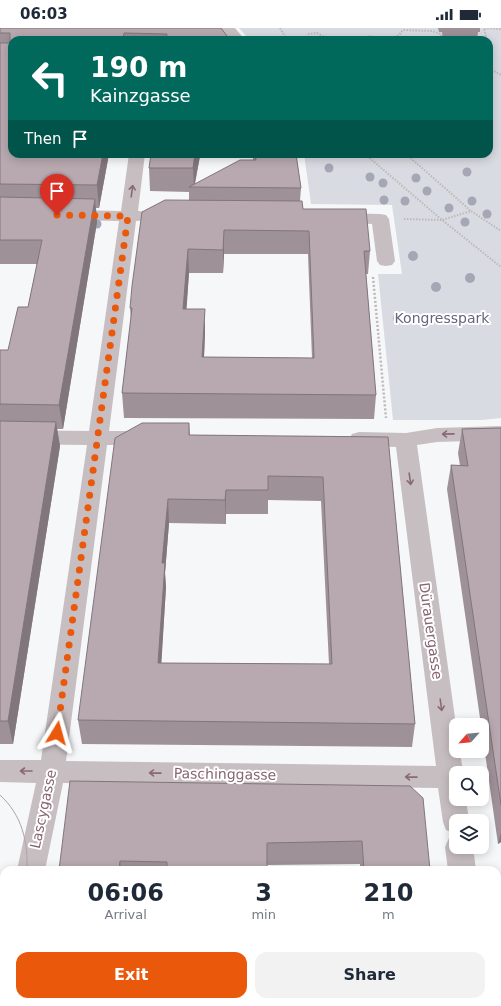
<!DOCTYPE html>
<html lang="en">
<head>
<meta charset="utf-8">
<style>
	body { margin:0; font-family:"DejaVu Sans",sans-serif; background:#f2f2f3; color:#1f2937; height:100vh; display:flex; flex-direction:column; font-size:15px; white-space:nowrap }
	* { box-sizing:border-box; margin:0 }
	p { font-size:13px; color:#747a83 }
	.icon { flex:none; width:22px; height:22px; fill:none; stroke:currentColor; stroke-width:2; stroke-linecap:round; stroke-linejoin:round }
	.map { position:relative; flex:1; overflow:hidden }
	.side { position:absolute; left:0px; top:838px; width:501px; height:140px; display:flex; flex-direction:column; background:#fff; border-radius:12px 12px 0 0; box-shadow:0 2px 10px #0003 }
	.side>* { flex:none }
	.hud { position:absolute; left:8px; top:8px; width:485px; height:122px; border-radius:12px; box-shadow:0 2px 10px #0003; background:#00695c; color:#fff; overflow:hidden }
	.needle { width:26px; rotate:243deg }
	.tools { position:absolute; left:449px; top:690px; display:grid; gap:8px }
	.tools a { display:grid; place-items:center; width:40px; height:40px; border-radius:8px; background:#fff; box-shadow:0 2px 10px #0003; font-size:20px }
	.pin { position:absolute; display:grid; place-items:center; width:34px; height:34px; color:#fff; margin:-41px -17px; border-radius:50% 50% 50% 0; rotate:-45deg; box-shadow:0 0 4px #0007 }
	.pin .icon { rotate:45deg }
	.me { position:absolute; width:44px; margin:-22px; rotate:8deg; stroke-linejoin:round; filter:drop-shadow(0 0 3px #0008) }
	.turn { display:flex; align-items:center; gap:14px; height:84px; padding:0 16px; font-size:18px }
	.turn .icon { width:52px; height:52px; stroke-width:2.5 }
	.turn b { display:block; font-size:28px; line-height:34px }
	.then { display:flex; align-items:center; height:38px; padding:0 16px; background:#0003; gap:8px; font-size:15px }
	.eta { display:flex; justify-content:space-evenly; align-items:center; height:68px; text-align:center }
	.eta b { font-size:24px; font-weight:600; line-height:28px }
	.action { display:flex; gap:8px; margin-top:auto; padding:8px 16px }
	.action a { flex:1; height:46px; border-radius:12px; background:#ea580c; color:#fff; font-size:16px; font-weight:600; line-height:46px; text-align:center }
	.action a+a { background:#f2f2f3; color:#1f2937 }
	.status { display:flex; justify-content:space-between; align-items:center; height:28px; padding:0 20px; background:#fff; direction:ltr }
	.status svg { height:11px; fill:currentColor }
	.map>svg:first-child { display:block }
	.green { fill:#d9dbe2 }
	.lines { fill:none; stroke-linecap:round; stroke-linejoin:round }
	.path-far1 { stroke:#bfb8bb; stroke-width:2; stroke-dasharray:1.5 1.5; stroke-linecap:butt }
	.path { stroke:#bfb8bb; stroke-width:2.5; stroke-dasharray:2 2; stroke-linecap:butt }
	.minor { fill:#c7bec1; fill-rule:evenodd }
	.tram { stroke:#b0a3a8; stroke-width:1 }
	.tree { fill:#a5a7b5 }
	.wall { fill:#9e9197; fill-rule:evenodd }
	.shaded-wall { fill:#81767b }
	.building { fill:#b8a9b0; stroke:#81767b; fill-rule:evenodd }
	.oneway { stroke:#8a6977 }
	.route { stroke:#ea580c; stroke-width:7; stroke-dasharray:0 12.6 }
	.labels { text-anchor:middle; stroke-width:4; stroke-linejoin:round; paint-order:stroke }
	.park-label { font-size:14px; fill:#64667e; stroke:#fff }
	.street-label { font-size:14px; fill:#876573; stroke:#fff }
</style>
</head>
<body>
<div class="status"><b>06:03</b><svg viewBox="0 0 49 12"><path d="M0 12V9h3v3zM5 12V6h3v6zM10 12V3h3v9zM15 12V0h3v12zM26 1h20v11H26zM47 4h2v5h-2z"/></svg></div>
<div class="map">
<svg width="501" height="978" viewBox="0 0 501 978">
	<rect width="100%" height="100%" fill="#f5f7f8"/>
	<path class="green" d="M239 0H501V390L482 392H393L378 246H402L392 177 311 176 304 126H489V12H250Z"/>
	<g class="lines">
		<path class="path-far1" d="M280 0 287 12
			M308 6 317 5 330 12
			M369 8 379 12
			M334 12 354 9
			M389 12 399 7 403 2 432 3 441 6 442 12H460
			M460 12H478L486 9 484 0 501 1
			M489 40 501 47
			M365 126 442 192 471 183 501 203
			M406 126 471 183
			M404 191 442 192 501 239"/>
		<path class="path" d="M373 249 386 390"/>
		<path class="minor" d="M220 0H235L245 12H230Z
			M129 126H145L138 183 149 184 152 188 149 192 136 193 109 403H146L153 405 156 410 153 415 146 417H107L66 733 436 738 396 419 359 418 352 416 349 411 352 406 359 404 406 405 437 400 501 398V412L437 414 417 417 456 697V723H460L463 745H456V771H466L469 793H456V806L446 802 443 794 438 760 63 755 45 842H17L36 755 0 754V732H41L87 417 0 416V402L89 403 119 193 67 192 61 191 58 187 61 183 67 182 121 183Z
			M337 185 380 186 386 187 389 191 395 233 392 237 386 238 380 237 377 233 372 196 331 194 328 190 331 186Z
			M456 808V819H473L476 842H448L445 819 449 810Z
			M4 962V974H26L25 978H0V965Z
			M467 974H497L498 978H468Z"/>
		<path class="tram" d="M0 767C22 787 28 813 27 842
			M2 978 4 974"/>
	</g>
	<g class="tree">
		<circle cx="329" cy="140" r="4.5"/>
		<circle cx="467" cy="144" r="4.5"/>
		<circle cx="370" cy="149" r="4.5"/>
		<circle cx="416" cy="150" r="4.5"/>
		<circle cx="383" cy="155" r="4.5"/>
		<circle cx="427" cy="163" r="4.5"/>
		<circle cx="384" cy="172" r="4.5"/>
		<circle cx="405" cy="173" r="4.5"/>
		<circle cx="472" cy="173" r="4.5"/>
		<circle cx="449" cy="180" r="4.5"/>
		<circle cx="487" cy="186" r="4.5"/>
		<circle cx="465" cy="194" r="4.5"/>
		<circle cx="97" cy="196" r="4.5"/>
		<circle cx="413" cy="228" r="5"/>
		<circle cx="470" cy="250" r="5"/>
		<circle cx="436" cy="259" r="5"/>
		<circle cx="398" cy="290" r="5"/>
	</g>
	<path class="wall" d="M0 0H221L230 12H12V126H109L99 180H96L97 194 63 401H57L60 418 13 716H0V322H8L28 279 37 236H0Z
		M438 0H480V4H478L477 11H443L442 4H439Z
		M253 126H296L301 160 300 173 303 181 370 223 368 246H366L376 367 374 391 124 390 122 365 131 291 130 280 189 172V164L150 163 149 140 200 128 195 156 253 132ZM224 226H308L312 330 204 329 205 305 186 281 189 245H223Z
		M189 395 190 407 388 409 415 696 412 719 82 716 78 692ZM268 472 321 473 329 636 161 635 166 559 165 545 169 495 226 496V486H268Z
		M501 400V814L498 816 482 704V697H481L447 461 451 437 460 438 458 425 462 401Z
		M410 758 430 842H360V836L267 837V842H59Z"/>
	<path class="shaded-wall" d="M103 126H109L99 180 97 157Z
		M195 126H199L200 128 194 159 193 140Z
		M95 171 97 194 63 401 59 377Z
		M224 202V226L223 245V222Z
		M188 221 189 245 185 304 183 281Z
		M205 281V305L203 353 202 329Z
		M56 394 60 418 13 716 8 693Z
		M226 462V496L225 472Z
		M168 471 169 495 165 545 166 559 160 658 158 635 162 535Z
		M501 805V814L498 816Z
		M120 833 121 842H119Z
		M111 974H116V978H111Z"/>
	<path class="building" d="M0 0H221L230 12H166L167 6 124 5 123 12H12V126H103L97 157 0 156V15H10V5H0Z
		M151 126H195L193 140H149Z
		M255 126H296L301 160 189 159 240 132H256Z
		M0 169 95 171 59 377 0 376V322H8L18 279H28L42 212H0Z
		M165 172 302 173 303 181H366L370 223H364L376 367 122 365 132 280H130L132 258 142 184ZM224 202 309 203 314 330 202 329 205 281H183L188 221 223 222Z
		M0 393 56 394 8 693H0Z
		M142 395H189V407L388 409 415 696 78 692 115 410ZM268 448 323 449 332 636 158 635 165 535H162L168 471 225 472 226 462H268Z
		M501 400V777L451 437 468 438 462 401Z
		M70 753 410 758 423 770 430 842H364L362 813 267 815V842H167V834L120 833 119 842H59Z
		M43 974H111V978H42Z
		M325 974H443V978H324L322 976Z"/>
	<defs><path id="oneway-shaft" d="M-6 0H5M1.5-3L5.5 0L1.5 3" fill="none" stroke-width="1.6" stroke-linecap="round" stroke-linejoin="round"/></defs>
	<g class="oneway">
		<use href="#oneway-shaft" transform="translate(132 163) rotate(-82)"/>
		<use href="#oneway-shaft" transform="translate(448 406) rotate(179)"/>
		<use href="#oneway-shaft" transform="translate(410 451) rotate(82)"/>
		<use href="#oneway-shaft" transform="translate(441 677) rotate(82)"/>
		<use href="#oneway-shaft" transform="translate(26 743) rotate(180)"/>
		<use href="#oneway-shaft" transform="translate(155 745) rotate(-179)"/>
		<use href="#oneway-shaft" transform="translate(411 749) rotate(-179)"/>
	</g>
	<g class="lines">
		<path class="route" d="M57 187 128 188 57 705"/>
	</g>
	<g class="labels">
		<g class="park-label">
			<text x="442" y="295">Kongresspark</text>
		</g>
		<g class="street-label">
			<text transform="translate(431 603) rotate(82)" y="5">Dürauergasse</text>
			<text transform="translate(225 746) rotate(1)" y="5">Paschinggasse</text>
			<text transform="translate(43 781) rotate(-78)" y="5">Lascygasse</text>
		</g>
	</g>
</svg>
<div class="tools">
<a><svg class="needle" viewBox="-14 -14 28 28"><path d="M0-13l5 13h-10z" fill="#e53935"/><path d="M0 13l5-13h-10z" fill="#747a83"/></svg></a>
<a><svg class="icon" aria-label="search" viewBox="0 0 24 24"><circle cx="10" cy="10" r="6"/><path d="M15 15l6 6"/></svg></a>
<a><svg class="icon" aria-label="layers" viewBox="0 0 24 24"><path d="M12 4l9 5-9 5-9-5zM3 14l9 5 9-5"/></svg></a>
</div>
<div class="pin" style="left:57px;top:187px;background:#d93025"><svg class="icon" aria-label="arrive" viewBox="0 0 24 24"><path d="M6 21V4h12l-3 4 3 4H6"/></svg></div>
<svg class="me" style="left:57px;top:705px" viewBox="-20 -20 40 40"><path d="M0-17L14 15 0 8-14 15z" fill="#ea580c" stroke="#fff" stroke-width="4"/></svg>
<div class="hud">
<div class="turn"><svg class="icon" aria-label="left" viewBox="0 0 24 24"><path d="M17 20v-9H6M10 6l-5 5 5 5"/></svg><div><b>190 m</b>Kainzgasse</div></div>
<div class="then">Then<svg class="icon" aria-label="arrive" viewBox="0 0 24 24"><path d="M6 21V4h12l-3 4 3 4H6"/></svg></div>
</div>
<section class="side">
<div class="eta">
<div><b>06:06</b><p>Arrival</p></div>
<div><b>3</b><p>min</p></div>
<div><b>210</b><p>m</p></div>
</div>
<div class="action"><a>Exit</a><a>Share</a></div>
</section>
</div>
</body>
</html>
